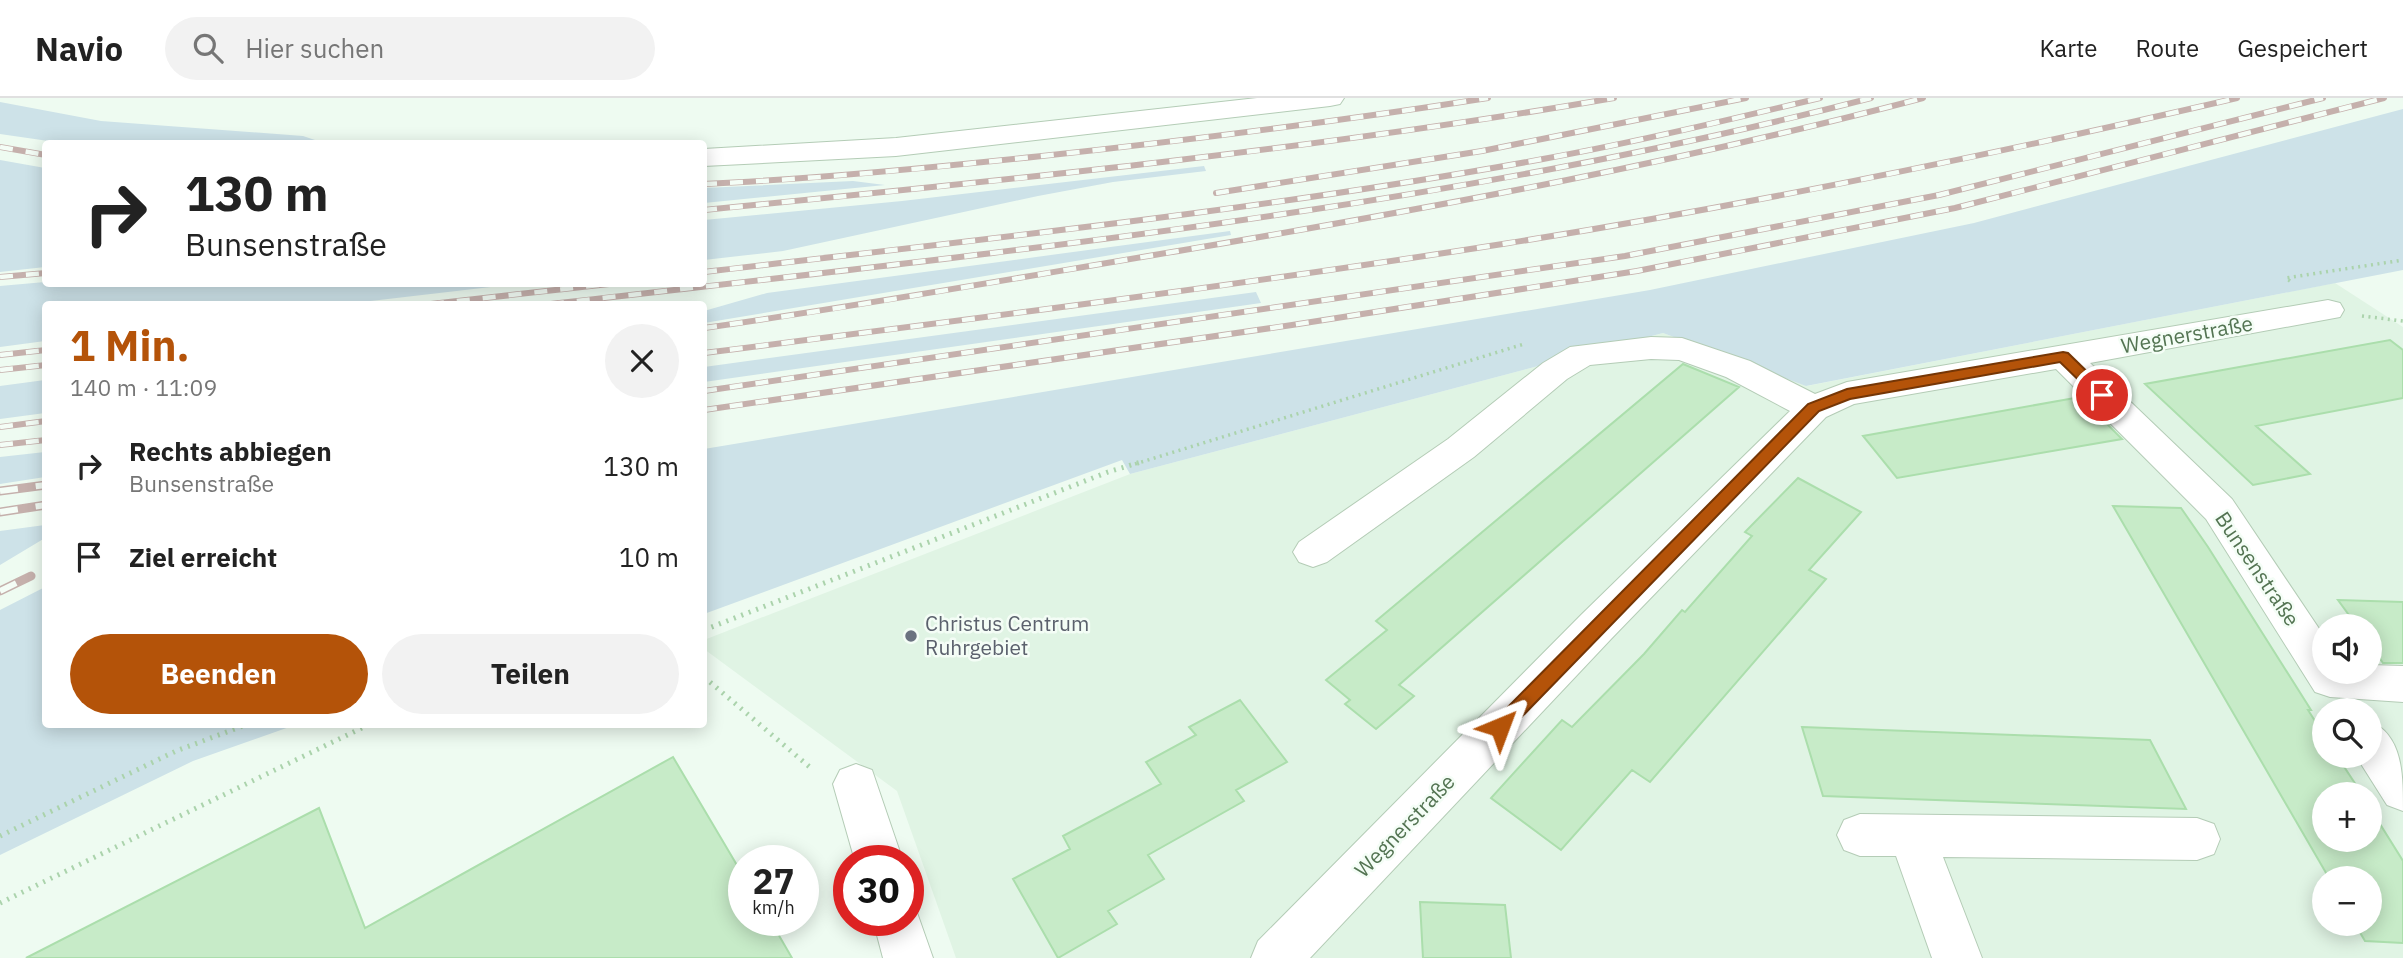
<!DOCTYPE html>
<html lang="de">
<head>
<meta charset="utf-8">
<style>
	body { margin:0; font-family:"IBM Plex Sans",sans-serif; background:#f2f2f2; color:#222; height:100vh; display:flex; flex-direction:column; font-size:26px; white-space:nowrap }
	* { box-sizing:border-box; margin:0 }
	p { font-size:23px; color:#767676 }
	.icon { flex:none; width:38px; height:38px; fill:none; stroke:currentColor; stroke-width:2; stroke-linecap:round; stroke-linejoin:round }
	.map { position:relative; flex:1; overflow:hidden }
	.side { position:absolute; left:42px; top:203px; width:665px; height:427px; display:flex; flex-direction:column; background:#fff; border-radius:7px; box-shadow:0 4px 18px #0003 }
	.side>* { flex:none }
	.top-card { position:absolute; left:42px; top:42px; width:665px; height:147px; border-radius:7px; box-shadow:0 4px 18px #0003; background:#fff; color:#222; overflow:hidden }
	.fabs { position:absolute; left:2312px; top:516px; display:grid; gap:14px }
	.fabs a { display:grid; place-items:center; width:70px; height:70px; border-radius:50%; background:#fff; box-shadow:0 4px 18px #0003; font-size:35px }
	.speed { position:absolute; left:728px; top:747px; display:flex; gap:14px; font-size:35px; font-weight:700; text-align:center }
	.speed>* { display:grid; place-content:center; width:91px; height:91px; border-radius:50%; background:#fff; box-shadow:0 4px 18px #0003; line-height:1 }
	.speed small { font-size:18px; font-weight:400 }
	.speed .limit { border:10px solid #d22; background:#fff; color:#111 }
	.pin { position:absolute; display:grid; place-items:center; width:60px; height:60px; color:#fff; margin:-30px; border:4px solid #fff; border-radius:50%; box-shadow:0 2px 7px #0007 }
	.me { position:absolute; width:77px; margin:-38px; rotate:44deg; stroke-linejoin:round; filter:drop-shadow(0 0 5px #0008) }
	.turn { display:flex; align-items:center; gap:24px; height:147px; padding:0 28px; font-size:32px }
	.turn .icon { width:91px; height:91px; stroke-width:2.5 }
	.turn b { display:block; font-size:49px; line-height:60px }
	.round { display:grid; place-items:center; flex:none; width:74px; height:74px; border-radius:37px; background:#f2f2f2 }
	.overview { display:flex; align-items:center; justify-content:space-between; height:119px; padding:0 28px }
	h1 { font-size:42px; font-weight:700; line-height:52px; color:#b45309 }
	.primary-button { display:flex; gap:14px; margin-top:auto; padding:14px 28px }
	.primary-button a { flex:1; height:80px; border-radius:42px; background:#b45309; color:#fff; font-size:28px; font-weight:700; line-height:80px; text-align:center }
	.primary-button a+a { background:#f2f2f2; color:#222 }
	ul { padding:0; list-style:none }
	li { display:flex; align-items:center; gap:21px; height:91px; padding:0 28px }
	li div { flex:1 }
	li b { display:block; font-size:26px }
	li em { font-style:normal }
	header { display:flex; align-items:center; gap:42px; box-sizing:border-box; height:98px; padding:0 35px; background:#fff; border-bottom:2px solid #e0e0e0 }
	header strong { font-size:33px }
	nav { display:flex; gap:38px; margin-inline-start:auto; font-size:24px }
	.search { width:490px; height:63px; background:#f2f2f2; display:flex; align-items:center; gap:18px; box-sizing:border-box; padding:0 24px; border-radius:38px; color:#767676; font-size:26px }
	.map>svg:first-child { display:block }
	.residential { fill:#e0f4e4; fill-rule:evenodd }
	.green { fill:#cde2e8 }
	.building { fill:#c7ebc8; stroke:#abdeac; stroke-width:2 }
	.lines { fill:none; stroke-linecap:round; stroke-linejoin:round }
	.minor-casing { stroke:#b4ccb6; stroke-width:2 }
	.path-far1 { stroke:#abd3ac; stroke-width:3.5; stroke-dasharray:2 4.5; stroke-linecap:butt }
	.path { stroke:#abd3ac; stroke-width:5; stroke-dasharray:2 6; stroke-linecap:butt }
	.minor { fill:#fff; fill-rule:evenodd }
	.rail-far1-casing { stroke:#c5b0ac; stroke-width:6 }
	.rail-casing { stroke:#c5b0ac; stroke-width:9 }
	.rail-far1 { stroke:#f4fdf6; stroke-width:4.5; stroke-dasharray:13; stroke-linecap:butt }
	.rail { stroke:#f4fdf6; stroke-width:6; stroke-dasharray:18; stroke-linecap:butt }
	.route { fill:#b45309; stroke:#753606; stroke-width:2 }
	.worship-dot { fill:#6b7280; stroke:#f4fdf6; stroke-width:2.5 }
	.labels { text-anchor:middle; stroke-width:5; stroke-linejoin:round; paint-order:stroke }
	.street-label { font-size:21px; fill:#537452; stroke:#f4fdf6 }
	.worship-label { font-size:21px; fill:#5b616d; stroke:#f4fdf6; text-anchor:start }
</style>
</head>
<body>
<header>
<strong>Navio</strong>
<div class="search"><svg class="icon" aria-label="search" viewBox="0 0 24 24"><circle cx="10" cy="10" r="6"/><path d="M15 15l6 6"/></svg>Hier suchen</div>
<nav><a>Karte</a><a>Route</a><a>Gespeichert</a></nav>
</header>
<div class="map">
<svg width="2403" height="860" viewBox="0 0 2403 860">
	<rect width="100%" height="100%" fill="#eefbf1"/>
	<path class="residential" d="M2335 185 2403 229V860H956L897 693 704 551V542L1130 376 1663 235 1807 288ZM2324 528H2370V574H2324ZM2324 612H2370V658H2324ZM2324 696H2370V742H2324ZM2324 780H2370V826H2324Z"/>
	<path class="green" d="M0 4 101 23 303 38 324 45 69 46 0 36Z
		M2403 11V172L1806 288 1663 235 1130 376 1122 362 704 516V351L1650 192 1974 125Z
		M0 62 45 70V169L0 174Z
		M1204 68 1206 73 1113 84 1038 98 783 153 704 162V122L902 103Z
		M853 83 885 87 704 105V90Z
		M1230 133 1231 137 704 225V213L767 195Z
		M45 184 46 186H516L345 206H46L45 243 0 249V188Z
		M1256 194 1261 205 704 284V269Z
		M45 282V315L0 321V288Z
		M45 354V379L0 386V359Z
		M45 427V440L0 467V433Z
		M45 489 46 626 295 627 193 663 0 757V512Z"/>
	<path class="building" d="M2390 242 2403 252V300L2256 328 2310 376 2253 387 2145 286Z
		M1683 266 1739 289 1399 587 1414 598 1376 631 1345 606 1350 602 1326 582 1387 532 1376 523Z
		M2080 299 2122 341 1897 380 1863 338Z
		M1798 380 1861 414 1809 472 1826 481 1650 684 1632 672 1561 752 1491 700 1562 622 1572 629 1644 556 1682 512 1685 514 1752 438 1745 434Z
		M2113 408 2181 410 2208 449 2311 612H2308L2324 637V658H2337L2362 696H2324V742H2370V710L2403 763V845L2365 843 2355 826H2370V780H2329Z
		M2338 502 2403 504V565H2383L2370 546V528H2357Z
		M1240 602 1287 664 1236 692 1244 703 1148 757 1164 781 1108 813 1117 826 1058 860 1013 781 1070 751 1063 738 1161 686 1146 664 1196 637 1189 629Z
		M1802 629 2150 642 2186 711 1823 698Z
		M673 659 744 779V822H770L792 860H26L319 710 365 830Z
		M1420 804 1505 807 1511 860H1423Z"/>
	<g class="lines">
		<defs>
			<path id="minor" d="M1257 0H1344L1340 6 1330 8 896 58 704 68V51L896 40Z
				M2328 202 2340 205 2344 212 2340 219 2090 265 2232 401 2324 538V574H2370V567L2403 568V604L2330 599 2315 594 2206 421 2056 271 1854 306 1826 319 1611 541 1310 860H1251L1258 843 1581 517 1790 313 1726 279 1679 262 1651 261 1590 267 1567 281 1474 359 1327 464 1313 469 1299 464 1293 454 1299 444 1448 341 1543 265 1570 249 1651 239 1682 240 1750 263 1815 296 1847 284Z
				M2370 623C2403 638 2403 676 2403 713L2387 707 2356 658H2370Z
				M856 666 872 672 903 763H855L833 686 840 672Z
				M1860 716 2197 720 2214 726 2220 741 2214 756 2197 762 1943 759 1982 860H1932L1896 758H1860L1844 752 1837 737 1844 722Z
				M908 803 914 806 933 860H883L873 822H908Z"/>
		</defs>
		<use href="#minor" class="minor-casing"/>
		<path class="path-far1" d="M2290 183 2286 180 2403 162
			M2362 218 2403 223
			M1135 366 1524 246"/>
		<path class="path" d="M704 532 1108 374 1141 364
			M704 579 812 671
			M0 738 176 653 248 626
			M0 805 370 626"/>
		<use href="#minor" class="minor"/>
		<defs>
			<path id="rail-far1" d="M0 49 46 57
				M704 86C817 81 929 70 1042 58 1191 42 1340 23 1488 0
				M1216 95 1482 53 1746 0
				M704 112C1009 82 1312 52 1614 0
				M704 174C984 141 1265 112 1543 61 1636 44 1728 22 1820 0
				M0 179 46 175
				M431 206 609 186
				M551 206C993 155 1440 112 1871 0
				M704 230C867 207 1028 178 1190 151 1437 109 1681 64 1923 0
				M704 255C973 221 1242 187 1509 145 1754 106 1996 56 2237 0
				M0 257 46 252
				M0 272 46 267
				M704 293 1625 158 1939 97 2323 0
				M704 312 1292 227 1637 173 1955 110 2384 0
				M0 329 46 323
				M0 347 46 342"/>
			<path id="rail" d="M0 393 46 387
				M0 414 46 407
				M0 493 31 478"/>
		</defs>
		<use href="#rail-far1" class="rail-far1-casing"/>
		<use href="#rail" class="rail-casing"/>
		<use href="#rail-far1" class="rail-far1"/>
		<use href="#rail" class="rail"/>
	</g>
	<path class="route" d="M2063 254 2068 255 2107 293 2110 297 2107 300H2097L2060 264 1850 301 1819 313 1506 635 1500 637 1493 635 1491 629 1493 624 1808 306 1847 291Z"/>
	<circle class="worship-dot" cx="911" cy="538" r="7"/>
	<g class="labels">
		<g class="street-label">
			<text transform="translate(2187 237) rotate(-10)" y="7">Wegnerstraße</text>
			<text transform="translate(2257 471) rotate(56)" y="7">Bunsenstraße</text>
			<text transform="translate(1405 728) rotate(-46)" y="7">Wegnerstraße</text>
		</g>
		<g class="worship-label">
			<text x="925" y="533">Christus Centrum<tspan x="925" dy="24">Ruhrgebiet</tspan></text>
		</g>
	</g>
</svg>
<div class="fabs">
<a><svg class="icon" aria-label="sound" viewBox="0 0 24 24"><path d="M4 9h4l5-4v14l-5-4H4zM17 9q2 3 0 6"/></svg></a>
<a><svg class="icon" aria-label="search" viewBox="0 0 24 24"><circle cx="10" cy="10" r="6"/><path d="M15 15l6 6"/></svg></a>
<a>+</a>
<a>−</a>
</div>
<div class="speed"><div>27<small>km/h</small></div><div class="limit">30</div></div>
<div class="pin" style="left:2102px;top:297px;background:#d93025"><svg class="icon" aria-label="arrive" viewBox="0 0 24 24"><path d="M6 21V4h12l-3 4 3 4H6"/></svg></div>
<svg class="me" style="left:1500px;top:629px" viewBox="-20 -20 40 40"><path d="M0-17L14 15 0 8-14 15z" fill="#b45309" stroke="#fff" stroke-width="4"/></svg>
<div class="top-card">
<div class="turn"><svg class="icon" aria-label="right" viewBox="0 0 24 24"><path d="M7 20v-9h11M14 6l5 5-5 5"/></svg><div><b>130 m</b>Bunsenstraße</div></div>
</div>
<section class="side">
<div class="overview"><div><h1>1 Min.</h1><p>140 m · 11:09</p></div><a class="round"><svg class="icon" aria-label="close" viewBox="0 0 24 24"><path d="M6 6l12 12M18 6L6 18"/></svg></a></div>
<ul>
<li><svg class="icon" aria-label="right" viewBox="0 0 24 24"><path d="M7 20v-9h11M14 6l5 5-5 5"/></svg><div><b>Rechts abbiegen</b><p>Bunsenstraße</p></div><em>130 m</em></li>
<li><svg class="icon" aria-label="arrive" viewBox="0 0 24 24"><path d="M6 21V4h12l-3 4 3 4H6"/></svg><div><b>Ziel erreicht</b></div><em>10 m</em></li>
</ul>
<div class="primary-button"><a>Beenden</a><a>Teilen</a></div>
</section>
</div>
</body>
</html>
